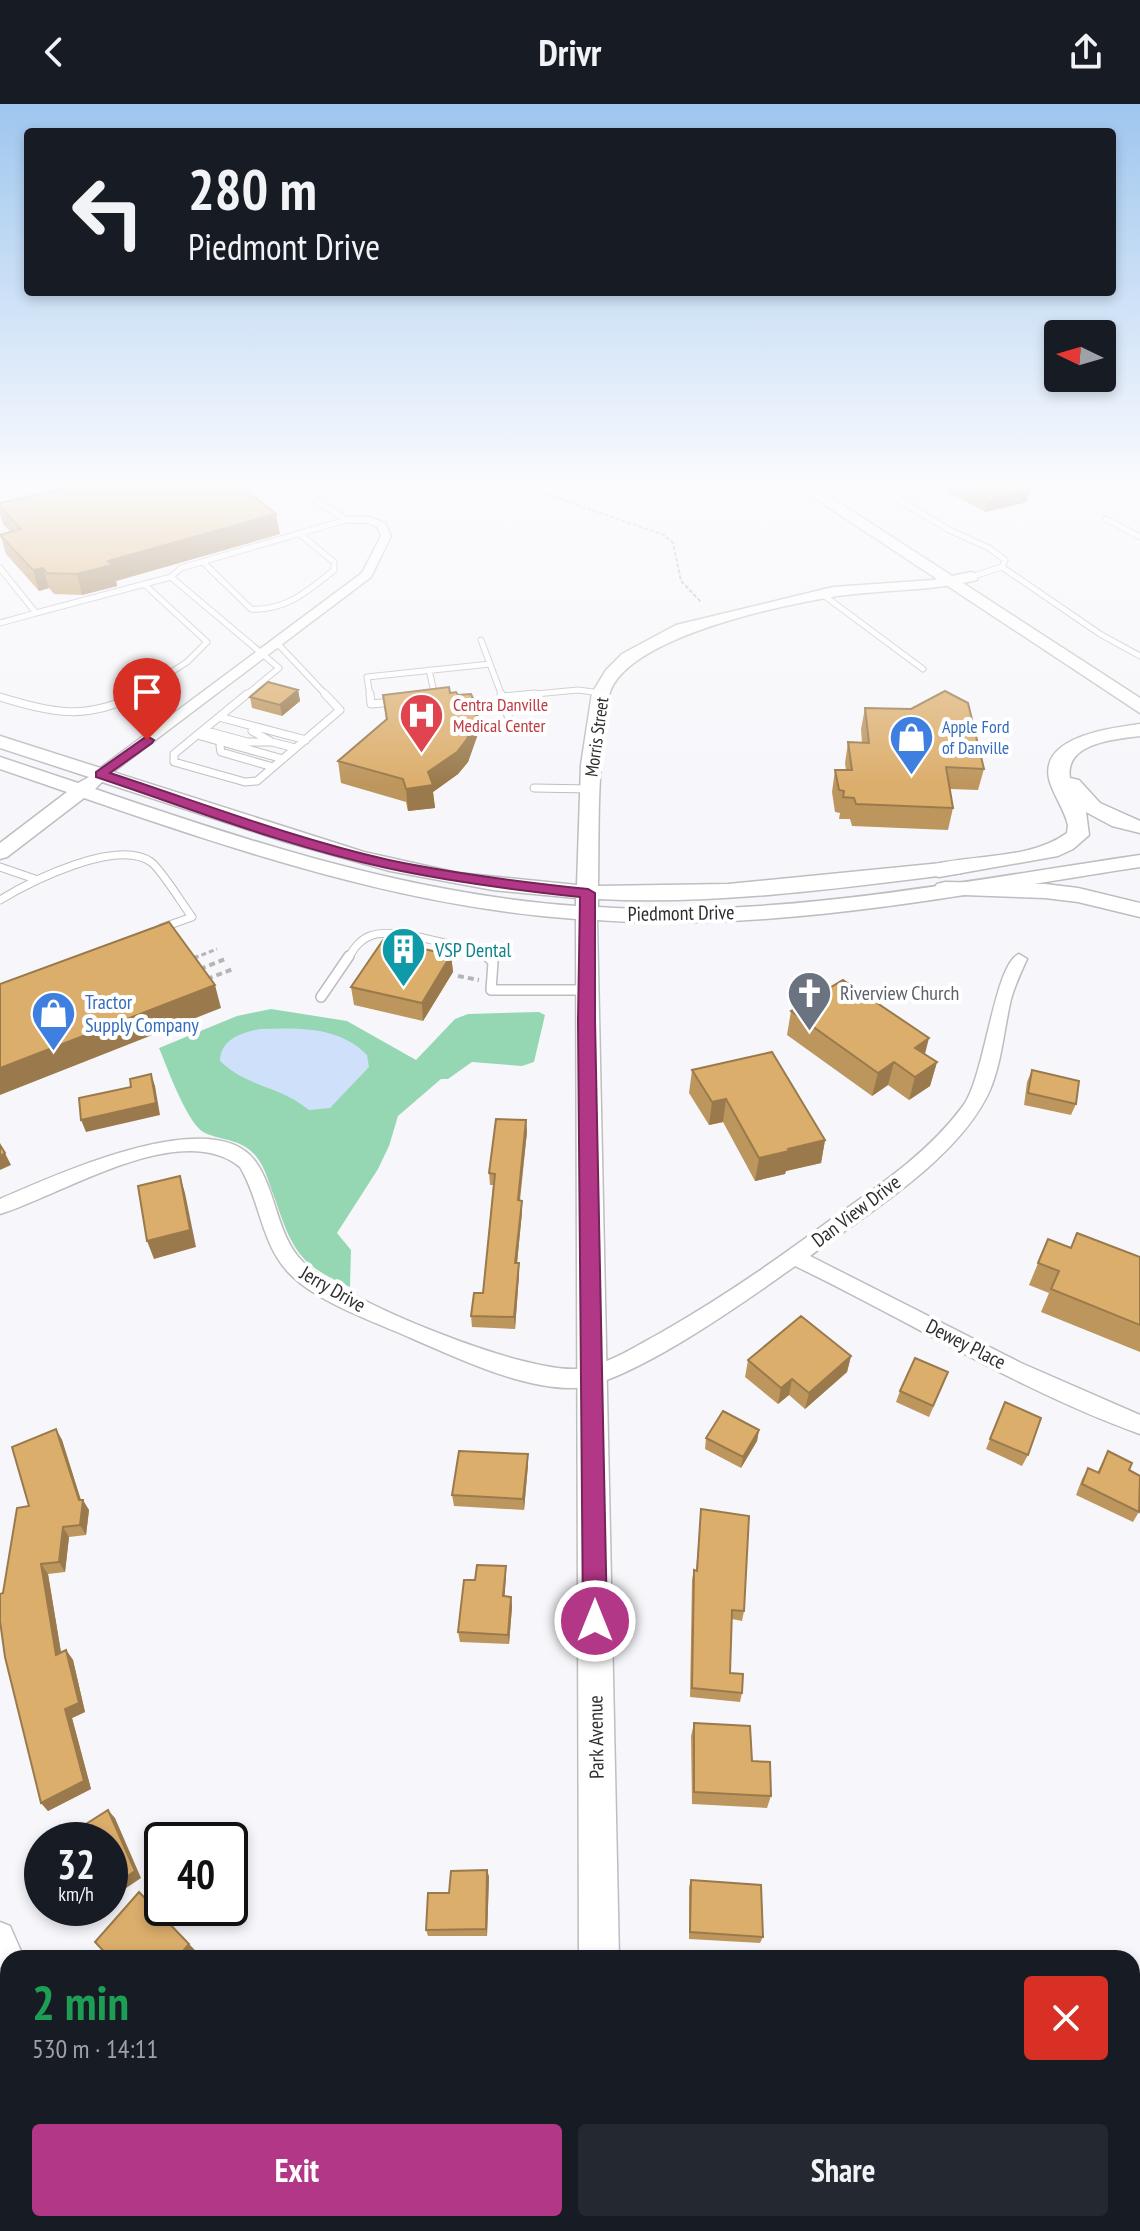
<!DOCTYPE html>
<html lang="en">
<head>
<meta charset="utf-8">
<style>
	body { margin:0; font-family:"PT Sans Narrow",sans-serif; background:#242831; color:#f1f3f6; height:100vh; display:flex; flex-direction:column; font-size:30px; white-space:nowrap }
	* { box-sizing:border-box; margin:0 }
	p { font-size:26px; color:#9ea1a6 }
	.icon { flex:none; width:44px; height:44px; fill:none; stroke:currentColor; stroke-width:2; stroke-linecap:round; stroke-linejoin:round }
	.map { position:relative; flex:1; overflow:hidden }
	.sheet { position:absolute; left:0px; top:1846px; width:1140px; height:282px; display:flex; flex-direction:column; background:#171b24; border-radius:24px 24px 0 0; box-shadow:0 4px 12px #0003 }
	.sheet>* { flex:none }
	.guide { position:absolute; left:24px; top:24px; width:1092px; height:168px; border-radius:8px; box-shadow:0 4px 12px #0003; background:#171b24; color:#f1f3f6; overflow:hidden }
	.needle { width:52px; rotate:275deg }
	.tools { position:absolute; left:1044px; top:216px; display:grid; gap:16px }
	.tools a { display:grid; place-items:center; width:72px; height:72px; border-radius:8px; background:#171b24; box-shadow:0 4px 12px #0003; font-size:40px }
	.speed { position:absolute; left:24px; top:1718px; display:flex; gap:16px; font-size:40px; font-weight:700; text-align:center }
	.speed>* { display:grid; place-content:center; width:104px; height:104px; border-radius:50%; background:#171b24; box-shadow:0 4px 12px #0003; line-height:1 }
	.speed small { font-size:20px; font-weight:400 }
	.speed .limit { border:4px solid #111; border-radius:12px; background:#fff; color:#111 }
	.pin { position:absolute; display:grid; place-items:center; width:68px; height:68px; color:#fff; margin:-82px -34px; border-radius:50% 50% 50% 0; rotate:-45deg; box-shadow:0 0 8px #0007 }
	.pin .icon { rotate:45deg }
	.me { position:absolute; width:88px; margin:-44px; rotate:0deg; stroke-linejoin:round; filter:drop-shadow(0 0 6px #0008) }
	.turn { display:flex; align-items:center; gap:28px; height:168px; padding:0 32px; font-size:36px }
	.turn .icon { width:104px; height:104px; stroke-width:2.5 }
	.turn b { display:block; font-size:56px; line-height:68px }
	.round { display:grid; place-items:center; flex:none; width:84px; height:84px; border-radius:8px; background:#242831 }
	.head { display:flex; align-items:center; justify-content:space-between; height:136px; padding:0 32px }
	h1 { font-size:48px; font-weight:600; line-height:60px; color:#1e9e55 }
	.primary-button { display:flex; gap:16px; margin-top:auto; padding:16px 32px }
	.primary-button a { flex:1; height:92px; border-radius:8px; background:#b33787; color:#fff; font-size:32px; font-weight:600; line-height:92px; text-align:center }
	.primary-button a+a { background:#242831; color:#f1f3f6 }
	header { display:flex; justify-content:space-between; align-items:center; height:104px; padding:0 32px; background:#171b24; font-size:36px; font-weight:600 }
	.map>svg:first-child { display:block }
	.green { fill:#95d7b3 }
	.water { fill:#cfe0fa }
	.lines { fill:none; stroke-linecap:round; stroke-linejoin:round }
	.lane-far2-casing { stroke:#bebec1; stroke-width:7 }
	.lane-far1-casing { stroke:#bebec1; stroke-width:9 }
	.lane-casing { stroke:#bebec1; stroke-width:12 }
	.street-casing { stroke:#bebec1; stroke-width:3 }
	.secondary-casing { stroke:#bebec1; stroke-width:3 }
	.primary-casing { stroke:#bebec1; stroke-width:3 }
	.path-far2 { stroke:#b5b5b8; stroke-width:2; stroke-dasharray:4 2; stroke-linecap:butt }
	.path-far1 { stroke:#b5b5b8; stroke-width:3; stroke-dasharray:5 3; stroke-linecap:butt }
	.path { stroke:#b5b5b8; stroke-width:4; stroke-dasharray:6 4; stroke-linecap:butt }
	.lane-far2 { stroke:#fff; stroke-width:5 }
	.lane-far1 { stroke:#fff; stroke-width:7 }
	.lane { stroke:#fff; stroke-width:9 }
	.street { fill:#fff; fill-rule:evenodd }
	.secondary { fill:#fff; fill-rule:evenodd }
	.primary { fill:#fff; fill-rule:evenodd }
	.wall { fill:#bd965d }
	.shaded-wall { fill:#9a7a4c }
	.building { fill:#dcae6c; stroke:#9a7a4c; stroke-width:2 }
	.route { fill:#b33787; stroke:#742458; stroke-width:2 }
	.labels { text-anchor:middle; stroke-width:8; stroke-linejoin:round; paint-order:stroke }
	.far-health-label { font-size:18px; fill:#be3a42; stroke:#fff; text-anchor:start }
	.far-shop-label { font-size:18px; fill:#366cbe; stroke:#fff; text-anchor:start }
	.far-street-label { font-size:18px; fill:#2e2e2f; stroke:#fff }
	.street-label { font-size:20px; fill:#2e2e2f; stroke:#fff }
	.culture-label { font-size:20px; fill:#0d838f; stroke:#fff; text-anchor:start }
	.worship-label { font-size:20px; fill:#5b616d; stroke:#fff; text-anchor:start }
	.shop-label { font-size:20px; fill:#366cbe; stroke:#fff; text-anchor:start }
</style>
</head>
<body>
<header><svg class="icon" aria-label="back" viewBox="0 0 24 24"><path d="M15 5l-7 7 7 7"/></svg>Drivr<svg class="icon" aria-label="share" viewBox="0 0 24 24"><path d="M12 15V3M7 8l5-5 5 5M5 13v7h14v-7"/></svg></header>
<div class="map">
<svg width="1140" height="2127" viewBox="0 0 1140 2127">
	<rect width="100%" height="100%" fill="#f7f7fb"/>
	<path class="green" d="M271 905 347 917 416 956 455 915 468 910 539 908 545 911 534 958 522 962 472 958 448 975H441L398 1012 389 1042 378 1065 337 1129 351 1146 350 1183C300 1161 293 1148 275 1095 269 1080 266 1064 255 1051 241 1035 223 1037 205 1029 188 1022 167 963 159 944L237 912Z"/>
	<path class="water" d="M260 925C298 924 339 922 367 951L369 963 330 1004 309 1006C277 980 250 985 220 957 221 935 241 929 260 925Z"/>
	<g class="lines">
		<defs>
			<path id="lane-far2" d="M297 383 346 416
				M878 383 949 426 989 444 1005 456 1002 463 1100 530 1140 552
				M925 383H946
				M917 393 921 385
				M1106 415 1140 433
				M203 458 251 505C286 507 308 487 334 466V458L301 431
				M0 464 36 509 171 473 181 464 346 416
				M171 473 279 564 245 592
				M971 473 1002 463
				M822 490 923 565
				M0 519 36 509
				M481 536 490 560
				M277 539 327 592
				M429 566 435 592
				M134 592 187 558 207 538 144 480
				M370 592 367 573 490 560 502 592
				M514 592 578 586 601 589"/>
			<path id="lane-far1" d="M247 590 174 650V658L245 678 257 677 340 606 325 590
				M370 590 371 600 393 598
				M501 590 502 593 535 590
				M0 593C54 609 86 617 138 590
				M502 593 511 621
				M432 595 434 590
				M219 613 306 636
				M203 626 247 638H270
				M252 627 272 638 295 644
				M197 631 283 655
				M220 642 221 648 273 663
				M534 684 590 685
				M0 763 35 775
				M0 796C31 777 117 734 151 758 161 765 183 801 192 813L161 824
				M348 854C354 845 359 836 370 832 394 822 456 843 483 849L489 854"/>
			<path id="lane" d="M487 852 493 858 491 886H585
				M321 893 349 852"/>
			<path id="street" d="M346 413H369L385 419 391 432 371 473 105 674H95V668L362 469 381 432 377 423 368 419 342 418V414Z
				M1019 850 1027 855C1021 868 1015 881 1011 895 1004 925 1002 957 990 986 959 1055 869 1108 810 1152L1021 1259 1140 1311V1330C1020 1287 910 1217 795 1162 749 1195 627 1282 573 1284 522 1285 457 1254 411 1234 375 1218 314 1197 288 1168 261 1139 260 1096 240 1063 181 1014 62 1091 0 1110V1095C52 1073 212 998 255 1057 277 1087 276 1131 303 1158 339 1195 534 1275 584 1264 611 1259 638 1241 662 1228 722 1194 778 1155 833 1114 880 1081 928 1049 963 1002 985 973 994 860 1019 850Z
				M0 1818 10 1822 24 1854H8V1867L0 1863Z
				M231 2120H270L272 2127H233Z"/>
			<path id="secondary" d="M971 468 977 470V476C929 488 880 485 832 493 778 502 630 533 610 588 606 599 606 613 605 624 597 677 599 729 598 782L728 780 962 757 972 763 962 769C842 784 719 801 598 795V803C776 815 964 777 1140 751V763C964 790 776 829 597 816L619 1854H579L576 815C405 803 244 749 84 694L7 753 0 755V739L67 688 0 665V653L78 679 89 673 0 644V632L364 748 458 769 577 781 581 661 592 589 606 566 622 550 676 521 833 483 933 476ZM102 678 283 737 390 767 493 786 576 794V802C409 790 253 739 95 685Z
				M565 2120H609L607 2127H563Z"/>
			<path id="primary" d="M798 383H815L1140 594V609Z
				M1140 620V632C1115 635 1064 639 1070 674L1079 676 1100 699 1140 717V729L1112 722 1086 708 1089 731 1073 745 1058 752 939 773 931 771 928 766 931 761C975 750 1030 756 1067 729L1068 721C1064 704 1053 691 1049 675 1040 632 1112 624 1140 620Z
				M945 778 1045 780 1078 784 1140 799V813L1078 798 1045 794 937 790 934 785 937 780Z"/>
		</defs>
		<use href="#lane-far2" class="lane-far2-casing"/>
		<use href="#lane-far1" class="lane-far1-casing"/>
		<use href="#lane" class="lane-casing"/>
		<use href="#street" class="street-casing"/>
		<use href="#secondary" class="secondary-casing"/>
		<use href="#primary" class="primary-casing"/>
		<path class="path-far2" d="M525 383 664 431 673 439 681 477 701 498"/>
		<path class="path-far1" d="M194 854 217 845"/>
		<path class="path" d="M192 855 199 852
			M200 865 225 855
			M458 872 479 876
			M207 875 233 865"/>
		<use href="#lane-far2" class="lane-far2"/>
		<use href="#lane-far1" class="lane-far1"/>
		<use href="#lane" class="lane"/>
		<use href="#street" class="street"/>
		<use href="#secondary" class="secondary"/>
		<use href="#primary" class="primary"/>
	</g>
	<path class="wall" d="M68 383H246L247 387 280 430 116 477 117 482 82 491 54 490 49 484 39 487 6 450 0 430 10 427 3 420 0 410V399Z
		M949 383H1027V398L985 408 948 388Z
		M298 586 300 597 282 612 252 604 250 593Z
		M450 589 458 591 478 605 479 627 468 658 458 670 433 688 435 704 408 707 406 698 341 679 338 657 386 616 383 591Z
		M865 604 984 665 978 686 950 685 953 704 948 726 852 722 850 715H839L840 709 835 708 832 688 835 666H846L845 659 848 638 862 639 861 625Z
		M451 851 453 868 423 917 354 901 351 883Z
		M791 907 925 950 937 958 930 982 909 996 888 981 872 992 787 931Z
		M692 966 825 1036 821 1059 786 1067 785 1070 755 1077 723 1018 709 1021 689 989Z
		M1032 966 1076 1000 1071 1011 1024 1001 1027 978Z
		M526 1016 527 1028 520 1097H522V1108L517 1159H519V1171L515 1225 472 1223 471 1212 483 1189 493 1081H490L489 1069Z
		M1048 1135 1070 1143 1140 1153V1248L1041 1208 1049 1189 1029 1181Z
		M851 1252 847 1268 805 1305 789 1291 778 1300 745 1273 748 1256Z
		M944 1279 929 1313 896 1298 900 1287Z
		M1005 1298 1028 1351 1022 1362 986 1345Z
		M56 1325 62 1336 81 1396 89 1406 86 1431 69 1433 65 1468 48 1470 61 1549 66 1546 73 1556 85 1608 72 1614 91 1685 48 1707 41 1699 3 1489 29 1402Z
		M759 1326 757 1337 741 1364 705 1345 706 1334Z
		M1108 1347 1129 1366 1140 1406 1133 1418 1076 1391 1082 1375 1088 1364 1097 1369Z
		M528 1361 524 1406 454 1402 452 1391Z
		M701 1405 744 1507 742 1517 732 1515 730 1569 742 1589 740 1598 690 1593 692 1476 694 1466 696 1467Z
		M506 1462V1472L504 1492 511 1493 512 1503 509 1540 460 1538 458 1528 475 1476Z
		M694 1619 752 1657 771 1692 767 1704 692 1700 691 1632Z
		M487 1766 489 1773 487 1832H428L426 1826 449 1789Z
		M691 1776 763 1833 760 1839 689 1835V1783Z
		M688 2120H758V2127H734Z"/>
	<path class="shaded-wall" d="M1030 385 1027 398 985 408 988 395Z
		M276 410 280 430 116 477 117 482 82 491 77 470 108 457Z
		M43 464 49 484 39 487 33 466Z
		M298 586 300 597 282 612 280 601Z
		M478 605 479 627 468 658 458 670 433 688 435 704 408 707 406 685 428 668Z
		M451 851 453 868 423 917 422 899Z
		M215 881 221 904 0 991V964Z
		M929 934 923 958 915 944Z
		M894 958 888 981 872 992 878 969Z
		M937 958 930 982 909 996 915 973Z
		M151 970 155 982 160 1011 86 1028 81 1016Z
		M726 995 723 1018 709 1021 712 998Z
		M526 1016 527 1028 518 1108V1096Z
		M825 1036 821 1059 786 1067 785 1070 755 1077 759 1054 788 1045Z
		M5 1049 11 1061 0 1066V1052Z
		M180 1072 185 1089 196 1143 154 1155 147 1137Z
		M522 1097V1108L516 1170 515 1159Z
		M519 1159V1171L515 1225 514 1213Z
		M851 1252 847 1268 805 1305 809 1289Z
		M792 1275 789 1291 778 1300 781 1284Z
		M56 1325 62 1336 82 1400 83 1396 89 1406 86 1431 80 1421 79 1396Z
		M759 1326 757 1337 741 1364 743 1353Z
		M528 1350V1361L524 1406 523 1395Z
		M63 1423 69 1433 65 1468 59 1458Z
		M41 1460 48 1470 63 1560 56 1551Z
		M506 1462V1472L504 1502 503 1492Z
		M511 1493 512 1503 509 1540 508 1531Z
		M66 1546 73 1556 85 1608 72 1614 91 1685 48 1707 41 1699 65 1605Z
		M108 1706 115 1714 141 1774 110 1795Z
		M487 1766 489 1773 487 1832 486 1825Z
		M189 1840 195 1846 189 1854H177Z"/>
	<path class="building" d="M68 383H242L276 410 108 457 112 461 77 470 47 469 43 464 33 466 0 431 21 425 0 403V399Z
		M966 383H1027L1030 385 988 395Z
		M268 578 298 586 280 601 250 593Z
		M449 583 450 589 456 588 458 591 471 590 478 605 467 635 457 648 428 668 433 681 406 685 403 675 338 657 387 615 383 591Z
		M945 587 968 599 984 665 946 663 953 704 856 700 854 694 843 693 844 687 839 686 835 666H852L848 638 869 639 865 604 911 605Z
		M169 818 215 881 0 964V880Z
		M383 836 451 851 422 899 351 883Z
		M843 876 929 934 915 944 937 958 915 973 894 958 878 969 791 907Z
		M772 948 825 1036 788 1045 789 1047 759 1054 726 995 712 998 692 966Z
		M1032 966 1079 977 1076 1000 1028 989Z
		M151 970 156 999 81 1016 79 994 131 983 130 975Z
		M496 1015 526 1016 518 1096 522 1097 515 1159H519L514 1213 471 1212 474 1189H483L495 1070 489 1069Z
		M0 1041 5 1049 0 1052Z
		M180 1072 190 1126 147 1137 138 1082Z
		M1077 1129 1140 1153V1221L1051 1185 1059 1167 1038 1159 1048 1135 1071 1144Z
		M801 1212 851 1252 809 1289 792 1275 781 1284 748 1256Z
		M915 1254 948 1268 933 1302 900 1287Z
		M1005 1298 1041 1314 1028 1351 990 1335Z
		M723 1307 759 1326 743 1353 706 1334Z
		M56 1325 79 1396H83L80 1421 63 1423 59 1458 41 1460 56 1551 66 1546 79 1599 65 1605 84 1677 41 1699 5 1553 0 1517V1490L3 1489 17 1404 29 1402 12 1343Z
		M459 1347 528 1350 523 1395 452 1391Z
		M1108 1347 1132 1359 1129 1366 1140 1372 1139 1408 1082 1380 1088 1364 1099 1369Z
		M701 1405 749 1412 744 1507 732 1506 730 1569 743 1570 742 1589 692 1584 694 1466 697 1467Z
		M477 1461 506 1462 503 1492 511 1493 508 1531 458 1528 464 1476H475Z
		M694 1619 750 1622 752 1657 770 1658 771 1692 694 1688Z
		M108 1706 135 1767 110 1784V1736H61Z
		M487 1766 486 1825 426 1826 428 1789H449L451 1767Z
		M691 1776 761 1781 763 1833 690 1828Z
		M139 1788 189 1840 177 1854H110L95 1838Z
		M706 2120H758V2127H752Z"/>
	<linearGradient id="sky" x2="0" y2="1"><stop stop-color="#9ec6ef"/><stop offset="0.56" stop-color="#fbfbfd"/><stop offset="1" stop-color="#fbfbfd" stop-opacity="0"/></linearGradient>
	<rect width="1140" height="681" fill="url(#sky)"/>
	<path class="route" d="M147 632 154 636 152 639 110 669C202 699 295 735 389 756 455 770 521 778 588 785L595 789V916L607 1517 604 1525 595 1529 587 1525 583 1517 578 916 580 793C515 786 451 778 387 764 288 743 192 705 96 673V668Z"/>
	<defs>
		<symbol id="hospital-pin" viewBox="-11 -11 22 30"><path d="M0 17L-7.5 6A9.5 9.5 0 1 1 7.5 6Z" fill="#e0444e" stroke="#fff"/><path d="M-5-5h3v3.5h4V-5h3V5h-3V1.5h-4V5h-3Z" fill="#fff"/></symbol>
		<symbol id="shop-pin" viewBox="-11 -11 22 30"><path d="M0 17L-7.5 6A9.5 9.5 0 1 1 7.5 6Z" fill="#3f7fe0" stroke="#fff"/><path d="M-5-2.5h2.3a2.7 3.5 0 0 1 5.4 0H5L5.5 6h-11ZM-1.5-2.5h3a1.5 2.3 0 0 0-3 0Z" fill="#fff"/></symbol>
		<symbol id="building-pin" viewBox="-11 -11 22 30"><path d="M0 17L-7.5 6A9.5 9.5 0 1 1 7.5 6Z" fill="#0f9aa8" stroke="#fff"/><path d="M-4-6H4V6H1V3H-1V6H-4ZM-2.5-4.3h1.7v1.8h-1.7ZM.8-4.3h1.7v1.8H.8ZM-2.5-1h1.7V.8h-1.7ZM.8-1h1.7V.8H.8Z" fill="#fff"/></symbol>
		<symbol id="church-pin" viewBox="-11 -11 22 30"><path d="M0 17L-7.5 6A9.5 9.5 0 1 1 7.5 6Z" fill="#6b7280" stroke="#fff"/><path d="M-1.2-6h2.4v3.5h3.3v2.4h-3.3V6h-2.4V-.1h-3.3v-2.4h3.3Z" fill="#fff"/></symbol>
	</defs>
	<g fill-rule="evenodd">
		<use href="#hospital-pin" x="396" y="586" width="51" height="69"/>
		<use href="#shop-pin" x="886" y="608" width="51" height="69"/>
		<use href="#building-pin" x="378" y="820" width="51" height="69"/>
		<use href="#church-pin" x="784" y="864" width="51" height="69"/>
		<use href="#shop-pin" x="28" y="884" width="51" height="69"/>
	</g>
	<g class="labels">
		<g class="far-health-label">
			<text x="453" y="607">Centra Danville<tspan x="453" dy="21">Medical Center</tspan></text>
		</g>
		<g class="far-shop-label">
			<text x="942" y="629">Apple Ford<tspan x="942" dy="21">of Danville</tspan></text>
		</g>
		<g class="far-street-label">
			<text transform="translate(597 633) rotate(-82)" y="6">Morris Street</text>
		</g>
		<g class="street-label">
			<text transform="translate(681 809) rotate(-1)" y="7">Piedmont Drive</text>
			<text transform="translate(856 1107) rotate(-37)" y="7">Dan View Drive</text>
			<text transform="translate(333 1185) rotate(30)" y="7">Jerry Drive</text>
			<text transform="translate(966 1240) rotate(27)" y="7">Dewey Place</text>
			<text transform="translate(596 1633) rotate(-91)" y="7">Park Avenue</text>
		</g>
		<g class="culture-label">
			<text x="435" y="853">VSP Dental</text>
		</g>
		<g class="worship-label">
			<text x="840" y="896">Riverview Church</text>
		</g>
		<g class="shop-label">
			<text x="85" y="905">Tractor<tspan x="85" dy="23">Supply Company</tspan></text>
		</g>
	</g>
</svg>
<div class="tools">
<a><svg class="needle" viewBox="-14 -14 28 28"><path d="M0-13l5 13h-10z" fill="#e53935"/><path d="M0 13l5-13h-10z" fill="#9ea1a6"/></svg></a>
</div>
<div class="speed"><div>32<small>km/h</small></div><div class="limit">40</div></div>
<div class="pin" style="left:147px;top:636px;background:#d93025"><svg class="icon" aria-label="arrive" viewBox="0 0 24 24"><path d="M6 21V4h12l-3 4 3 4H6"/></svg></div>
<svg class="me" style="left:595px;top:1517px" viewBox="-20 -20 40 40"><circle r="17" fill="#b33787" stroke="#fff" stroke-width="3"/><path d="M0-11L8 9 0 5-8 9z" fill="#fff"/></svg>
<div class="guide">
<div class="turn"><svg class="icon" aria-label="left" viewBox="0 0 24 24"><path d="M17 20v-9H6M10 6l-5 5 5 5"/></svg><div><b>280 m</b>Piedmont Drive</div></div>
</div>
<section class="sheet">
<div class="head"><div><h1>2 min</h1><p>530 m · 14:11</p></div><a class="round" style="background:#d93025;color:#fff"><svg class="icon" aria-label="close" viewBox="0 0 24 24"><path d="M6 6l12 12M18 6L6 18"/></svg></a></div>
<div class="primary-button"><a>Exit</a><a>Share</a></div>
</section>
</div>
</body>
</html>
